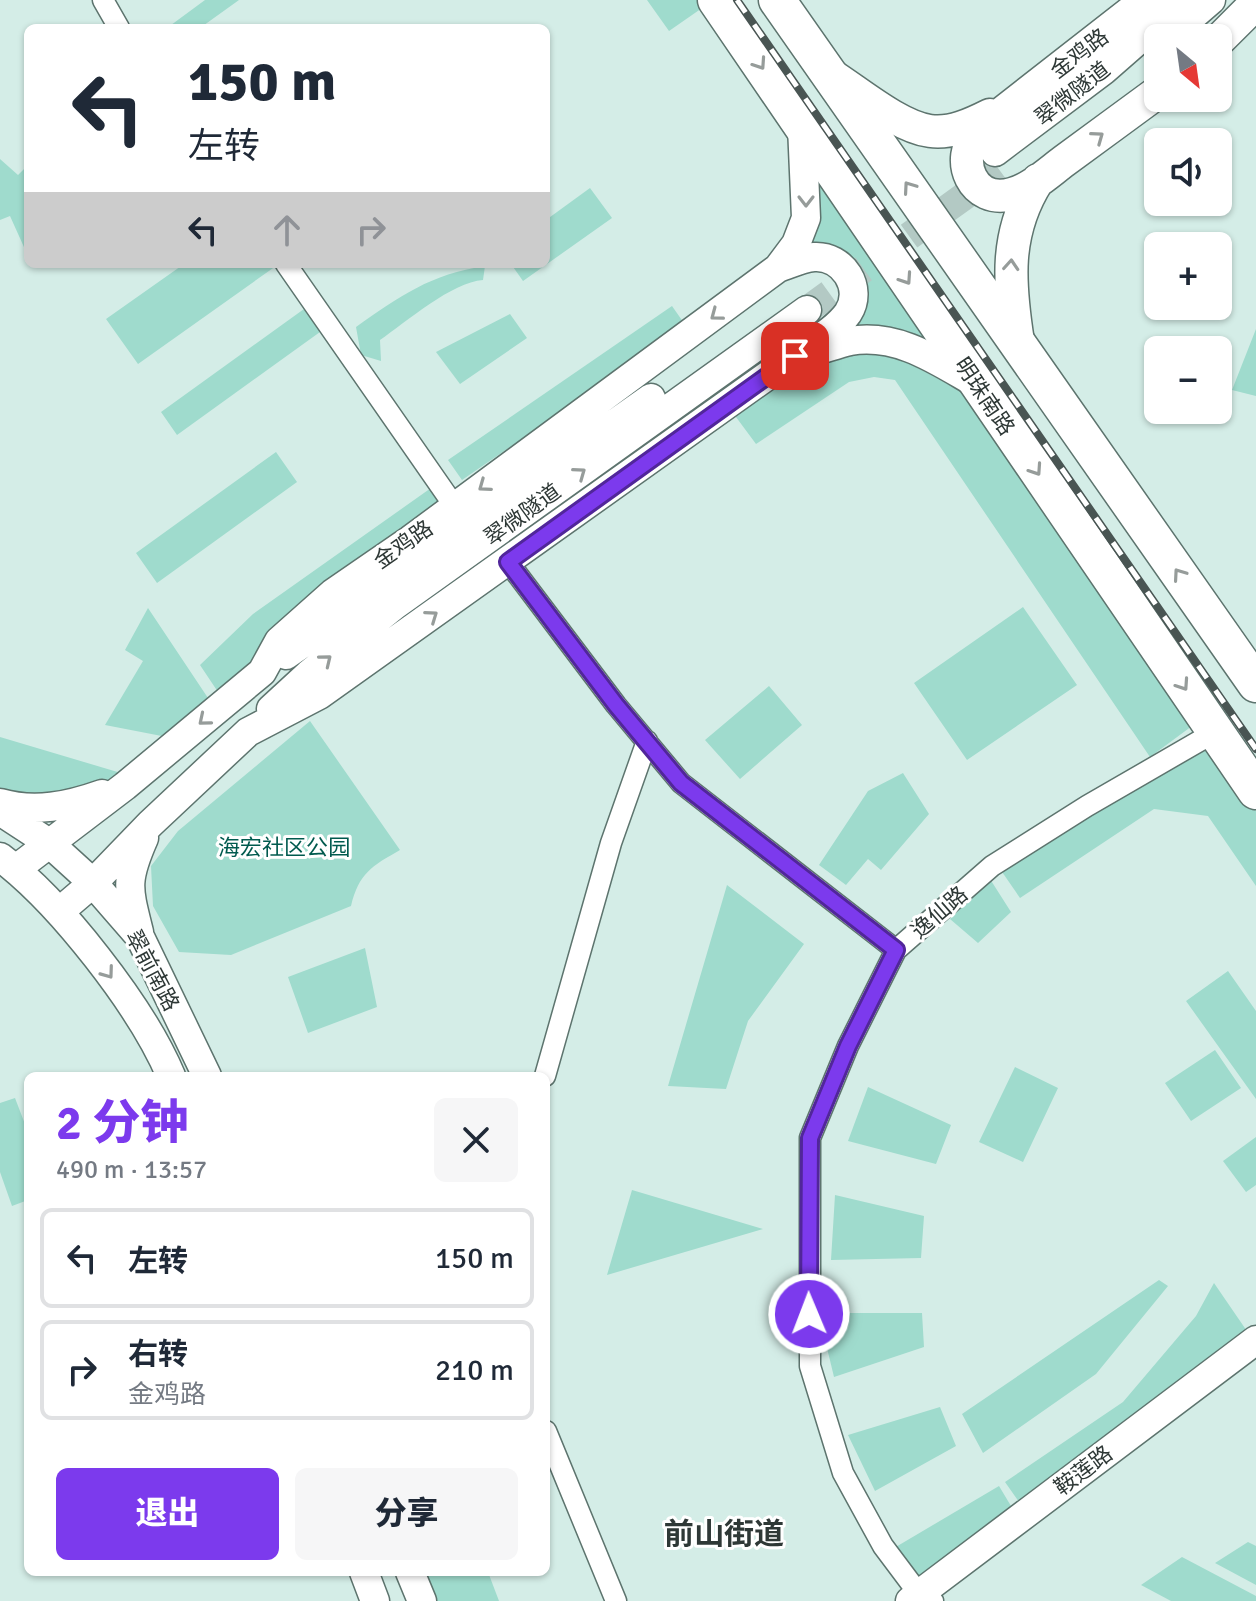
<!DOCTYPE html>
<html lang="zh">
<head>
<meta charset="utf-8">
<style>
	body { margin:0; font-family:Signika,"Noto Sans SC",sans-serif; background:#f6f6f7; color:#1f2937; height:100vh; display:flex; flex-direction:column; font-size:30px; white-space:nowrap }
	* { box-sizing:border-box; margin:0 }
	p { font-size:26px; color:#747a83 }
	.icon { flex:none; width:44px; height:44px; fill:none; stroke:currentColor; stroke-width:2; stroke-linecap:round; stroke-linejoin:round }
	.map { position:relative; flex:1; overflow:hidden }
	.panel { position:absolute; left:24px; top:1072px; width:526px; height:504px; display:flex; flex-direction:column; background:#fff; border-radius:12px; box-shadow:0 2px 6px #0004 }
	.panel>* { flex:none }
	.hud { position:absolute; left:24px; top:24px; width:526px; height:244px; border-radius:12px; box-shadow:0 2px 6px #0004; background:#fff; color:#1f2937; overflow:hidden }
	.needle { width:52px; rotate:151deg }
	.controls { position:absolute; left:1144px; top:24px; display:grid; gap:16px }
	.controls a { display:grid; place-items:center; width:88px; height:88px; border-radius:12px; background:#fff; box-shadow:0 2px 6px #0004; font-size:40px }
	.pin { position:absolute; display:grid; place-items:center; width:68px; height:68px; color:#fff; margin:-34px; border-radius:16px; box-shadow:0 4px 12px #0006 }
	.me { position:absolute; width:88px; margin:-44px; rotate:359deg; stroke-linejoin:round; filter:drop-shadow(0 0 6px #0008) }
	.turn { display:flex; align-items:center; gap:28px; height:168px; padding:0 32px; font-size:36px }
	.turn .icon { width:104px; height:104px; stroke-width:2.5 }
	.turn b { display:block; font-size:56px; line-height:68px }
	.lanes { display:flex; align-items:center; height:76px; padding:0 32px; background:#0003; justify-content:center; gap:40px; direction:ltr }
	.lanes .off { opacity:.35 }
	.round { display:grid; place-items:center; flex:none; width:84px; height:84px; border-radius:12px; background:#f6f6f7 }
	.headline { display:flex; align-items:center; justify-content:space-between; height:136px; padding:0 32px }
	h1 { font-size:48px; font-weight:800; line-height:60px; color:#7c3aed }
	.button { display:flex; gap:16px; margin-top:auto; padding:16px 32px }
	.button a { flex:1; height:92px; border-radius:12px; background:#7c3aed; color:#fff; font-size:32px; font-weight:800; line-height:92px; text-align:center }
	.button a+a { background:#f6f6f7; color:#1f2937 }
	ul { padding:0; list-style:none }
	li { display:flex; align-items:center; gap:24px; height:100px; margin:0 16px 12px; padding:0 16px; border:4px solid #e0e1e3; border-radius:12px }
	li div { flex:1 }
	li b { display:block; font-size:30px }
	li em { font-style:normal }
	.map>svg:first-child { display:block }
	.green { fill:#9fdbcd }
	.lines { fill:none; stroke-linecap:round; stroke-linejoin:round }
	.secondary-tunnel { stroke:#b3c9c4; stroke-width:28; stroke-dasharray:28 14; stroke-linecap:butt }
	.street-casing { stroke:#5d746e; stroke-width:23 }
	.secondary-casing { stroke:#5d746e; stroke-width:31 }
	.primary-casing { stroke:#5d746e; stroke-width:35 }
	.highway-casing { stroke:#5d746e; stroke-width:39 }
	.street { stroke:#fff; stroke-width:20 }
	.secondary { stroke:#fff; stroke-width:28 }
	.primary { stroke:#fff; stroke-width:32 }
	.highway { stroke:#fff; stroke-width:36 }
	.rail-casing { stroke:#495553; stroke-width:8 }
	.rail { stroke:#fff; stroke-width:5; stroke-dasharray:15; stroke-linecap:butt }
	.oneway { stroke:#969c9a }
	.route-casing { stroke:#51269a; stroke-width:20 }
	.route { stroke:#7c3aed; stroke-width:14 }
	.labels { text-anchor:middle; stroke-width:6; stroke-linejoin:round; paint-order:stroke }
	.street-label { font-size:22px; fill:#2e3836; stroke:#fff }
	.park-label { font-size:22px; fill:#005a4e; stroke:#fff }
	.district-label { font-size:30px; font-weight:bold; fill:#2e3836; stroke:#fff }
</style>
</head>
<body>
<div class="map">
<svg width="1256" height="1601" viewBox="0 0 1256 1601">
	<rect width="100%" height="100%" fill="#d4ede7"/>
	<path class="green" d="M205 0H239L200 28H167Z
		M647 0H701L705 6 669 31Z
		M807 139 962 370 845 338 859 298 802 246Z
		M0 159 18 175 28 165V256L10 216 0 220Z
		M590 188 612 218 523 281 511 264H546V220Z
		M184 264H275L276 266 138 364 106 319Z
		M485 266 483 280C452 282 406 322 380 340L381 361 361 355 356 327C400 296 431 274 485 266Z
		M672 306 686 326 462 480 448 460Z
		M304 309 320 332 177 435 161 412Z
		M510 314 527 338 460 384 436 352Z
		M1256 329V396L1232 390Z
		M863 351 903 360 963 392 1192 726 1150 757 895 380 874 377 849 382 756 444 733 413 801 368Z
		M276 452 297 482 157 583 136 553Z
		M431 488 444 508 222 698 200 665 253 614Z
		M1023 607 1077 685 967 760 914 683Z
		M148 608 212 704 172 738 105 725 143 661 125 650Z
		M769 686 802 725 740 779 705 740Z
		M310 721 400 850C372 866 359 873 351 906L231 955 179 952 153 906 151 866 178 831Z
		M0 737 131 776 69 801 0 799Z
		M1210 744 1256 811V886L1208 816 1154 809 1020 898 1000 869Z
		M903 773 929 814 881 870 868 859 846 885 819 865 868 791Z
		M990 879 1011 912 978 943 950 919Z
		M727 885 804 944 748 1021 726 1089 668 1086Z
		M365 948 377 1007 308 1033 288 977Z
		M1228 971 1256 1011V1099L1186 1001Z
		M1215 1050 1241 1088 1191 1121 1165 1083Z
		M1015 1067 1058 1088 1023 1162 979 1142Z
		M868 1087 951 1125 936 1164 848 1141Z
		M15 1098 28 1132V1200L12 1206 0 1172V1103Z
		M1256 1137V1185L1246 1192 1223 1161Z
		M632 1190 763 1229 607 1275Z
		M835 1195 924 1216 921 1258 831 1260Z
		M1159 1280 1168 1286 1096 1374 983 1453 962 1414Z
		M1214 1283 1251 1337 1024 1509 1005 1482 1123 1402 1196 1316Z
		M829 1313H922L924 1347 834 1377 827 1348Z
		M940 1407 956 1446 875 1491 848 1435Z
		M999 1486 1017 1516 919 1591 889 1551Z
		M1248 1542 1256 1546V1585L1215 1563Z
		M1182 1557 1256 1596V1601H1171L1141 1585Z
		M420 1572H488L499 1601H431Z"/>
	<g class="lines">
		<path class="secondary-tunnel" d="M807 310 1006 166"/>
		<defs>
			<path id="street" d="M103 0 119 28
				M286 264 455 507
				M508 562 616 705 681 783 896 950
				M545 1076 611 843 647 741
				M546 1431 616 1601
				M933 1601 919 1594 883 1546 843 1473 810 1366V1138L848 1046 896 950 992 866 1087 806 1215 732"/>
			<path id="secondary" d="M1174 32 1211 0
				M995 152 1104 70 1184 0
				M808 353C822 350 836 344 850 341 897 333 936 360 974 382
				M286 655 651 398
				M271 709 309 674 395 605 807 310
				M0 803C35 813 68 806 102 794
				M0 811 49 843 93 883 140 937 207 1076
				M0 857C60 902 142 1007 171 1076
				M16 869 125 786 262 672 279 641 333 593 410 540 778 268 796 244 806 218 802 126
				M59 912 93 883 150 824 248 732 319 695 795 356C811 344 836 330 848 313 864 288 843 255 814 257 802 258 790 264 778 268
				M139 932C128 888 125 881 144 838
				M364 1572 375 1601
				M410 1572 422 1601
				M910 1601 1256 1340"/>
			<path id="primary" d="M1147 0 978 132C953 160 973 205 1012 194 1031 189 1048 173 1064 161 1095 138 1127 115 1158 92
				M1218 41 1256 3
				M831 75C858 92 899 127 930 131 951 134 972 124 990 115
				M1018 342C1009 284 1004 233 1038 180"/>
			<path id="highway" d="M716 0 1256 791
				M777 0 1256 684"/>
		</defs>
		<use href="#street" class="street-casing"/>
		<use href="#secondary" class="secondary-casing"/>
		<use href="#primary" class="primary-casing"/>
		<use href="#highway" class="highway-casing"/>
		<use href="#street" class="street"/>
		<use href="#secondary" class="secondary"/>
		<use href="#primary" class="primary"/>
		<use href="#highway" class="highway"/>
		<defs>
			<path id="rail" d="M737 0 1256 749"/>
		</defs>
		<use href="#rail" class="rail-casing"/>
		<use href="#rail" class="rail"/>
	</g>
	<defs><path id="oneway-chevron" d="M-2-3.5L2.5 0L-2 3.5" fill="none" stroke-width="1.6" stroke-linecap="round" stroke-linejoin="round" transform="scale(2)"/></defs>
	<g class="oneway">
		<use href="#oneway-chevron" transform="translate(760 64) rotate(56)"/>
		<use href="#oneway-chevron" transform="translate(1098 137) rotate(-36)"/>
		<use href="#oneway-chevron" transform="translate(909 187) rotate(-125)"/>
		<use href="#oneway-chevron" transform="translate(806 201) rotate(90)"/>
		<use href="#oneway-chevron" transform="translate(1011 265) rotate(-86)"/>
		<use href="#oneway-chevron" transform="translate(906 279) rotate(56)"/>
		<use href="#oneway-chevron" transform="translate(716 315) rotate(143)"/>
		<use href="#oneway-chevron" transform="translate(1036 470) rotate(56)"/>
		<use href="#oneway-chevron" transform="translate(580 473) rotate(-36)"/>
		<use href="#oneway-chevron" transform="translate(484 486) rotate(144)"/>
		<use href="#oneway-chevron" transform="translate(1179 574) rotate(-125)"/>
		<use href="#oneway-chevron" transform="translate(432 616) rotate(-35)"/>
		<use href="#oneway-chevron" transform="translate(326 660) rotate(-39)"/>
		<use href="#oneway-chevron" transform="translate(1183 685) rotate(56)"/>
		<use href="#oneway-chevron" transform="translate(204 720) rotate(140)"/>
		<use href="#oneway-chevron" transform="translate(108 973) rotate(54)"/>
	</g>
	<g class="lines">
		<defs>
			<path id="route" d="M795 356 508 562 616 705 681 783 896 950 848 1046 810 1138 809 1314"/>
		</defs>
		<use href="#route" class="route-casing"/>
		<use href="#route" class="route"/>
	</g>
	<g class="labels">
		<g class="street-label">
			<text transform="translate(1079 53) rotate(-37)" y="8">金鸡路</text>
			<text transform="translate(1072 93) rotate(-38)" y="8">翠微隧道</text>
			<text transform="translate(985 396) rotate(56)" y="8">明珠南路</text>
			<text transform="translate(522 514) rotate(-36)" y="8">翠微隧道</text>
			<text transform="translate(403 544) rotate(-35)" y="8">金鸡路</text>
			<text transform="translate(939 912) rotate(-41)" y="8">逸仙路</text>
			<text transform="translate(153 970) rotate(62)" y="8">翠前南路</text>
			<text transform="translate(1083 1470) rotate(-37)" y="8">鞍莲路</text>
		</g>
		<g class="park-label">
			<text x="284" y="855">海宏社区公园</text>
		</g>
		<g class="district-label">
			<text x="724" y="1544">前山街道</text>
		</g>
	</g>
</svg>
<div class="controls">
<a><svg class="needle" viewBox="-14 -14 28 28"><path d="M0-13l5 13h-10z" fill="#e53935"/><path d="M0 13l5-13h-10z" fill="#747a83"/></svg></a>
<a><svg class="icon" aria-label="sound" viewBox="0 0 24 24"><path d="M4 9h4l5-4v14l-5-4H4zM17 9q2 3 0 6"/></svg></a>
<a>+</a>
<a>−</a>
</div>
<div class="pin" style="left:795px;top:356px;background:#d93025"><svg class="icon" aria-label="arrive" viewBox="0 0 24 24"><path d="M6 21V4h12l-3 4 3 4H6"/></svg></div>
<svg class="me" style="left:809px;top:1314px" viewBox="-20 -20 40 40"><circle r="17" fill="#7c3aed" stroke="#fff" stroke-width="3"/><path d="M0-11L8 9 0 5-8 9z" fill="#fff"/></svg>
<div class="hud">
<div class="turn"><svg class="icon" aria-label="left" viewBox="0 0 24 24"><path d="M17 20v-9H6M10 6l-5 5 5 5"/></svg><div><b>150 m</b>左转</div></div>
<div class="lanes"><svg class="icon" aria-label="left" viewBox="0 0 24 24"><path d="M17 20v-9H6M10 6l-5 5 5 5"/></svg><svg class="icon off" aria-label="ahead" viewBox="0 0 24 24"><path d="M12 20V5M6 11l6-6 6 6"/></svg><svg class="icon off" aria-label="right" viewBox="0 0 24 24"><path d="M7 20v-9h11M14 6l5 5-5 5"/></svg></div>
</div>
<section class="panel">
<div class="headline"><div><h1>2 分钟</h1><p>490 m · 13:57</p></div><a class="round"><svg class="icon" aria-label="close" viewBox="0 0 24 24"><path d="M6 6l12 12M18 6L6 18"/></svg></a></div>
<ul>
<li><svg class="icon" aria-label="left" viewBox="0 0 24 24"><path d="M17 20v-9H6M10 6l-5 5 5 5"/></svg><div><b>左转</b></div><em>150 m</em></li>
<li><svg class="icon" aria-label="right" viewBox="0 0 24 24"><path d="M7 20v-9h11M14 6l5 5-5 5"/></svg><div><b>右转</b><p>金鸡路</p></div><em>210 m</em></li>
</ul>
<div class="button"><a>退出</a><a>分享</a></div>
</section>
</div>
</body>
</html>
